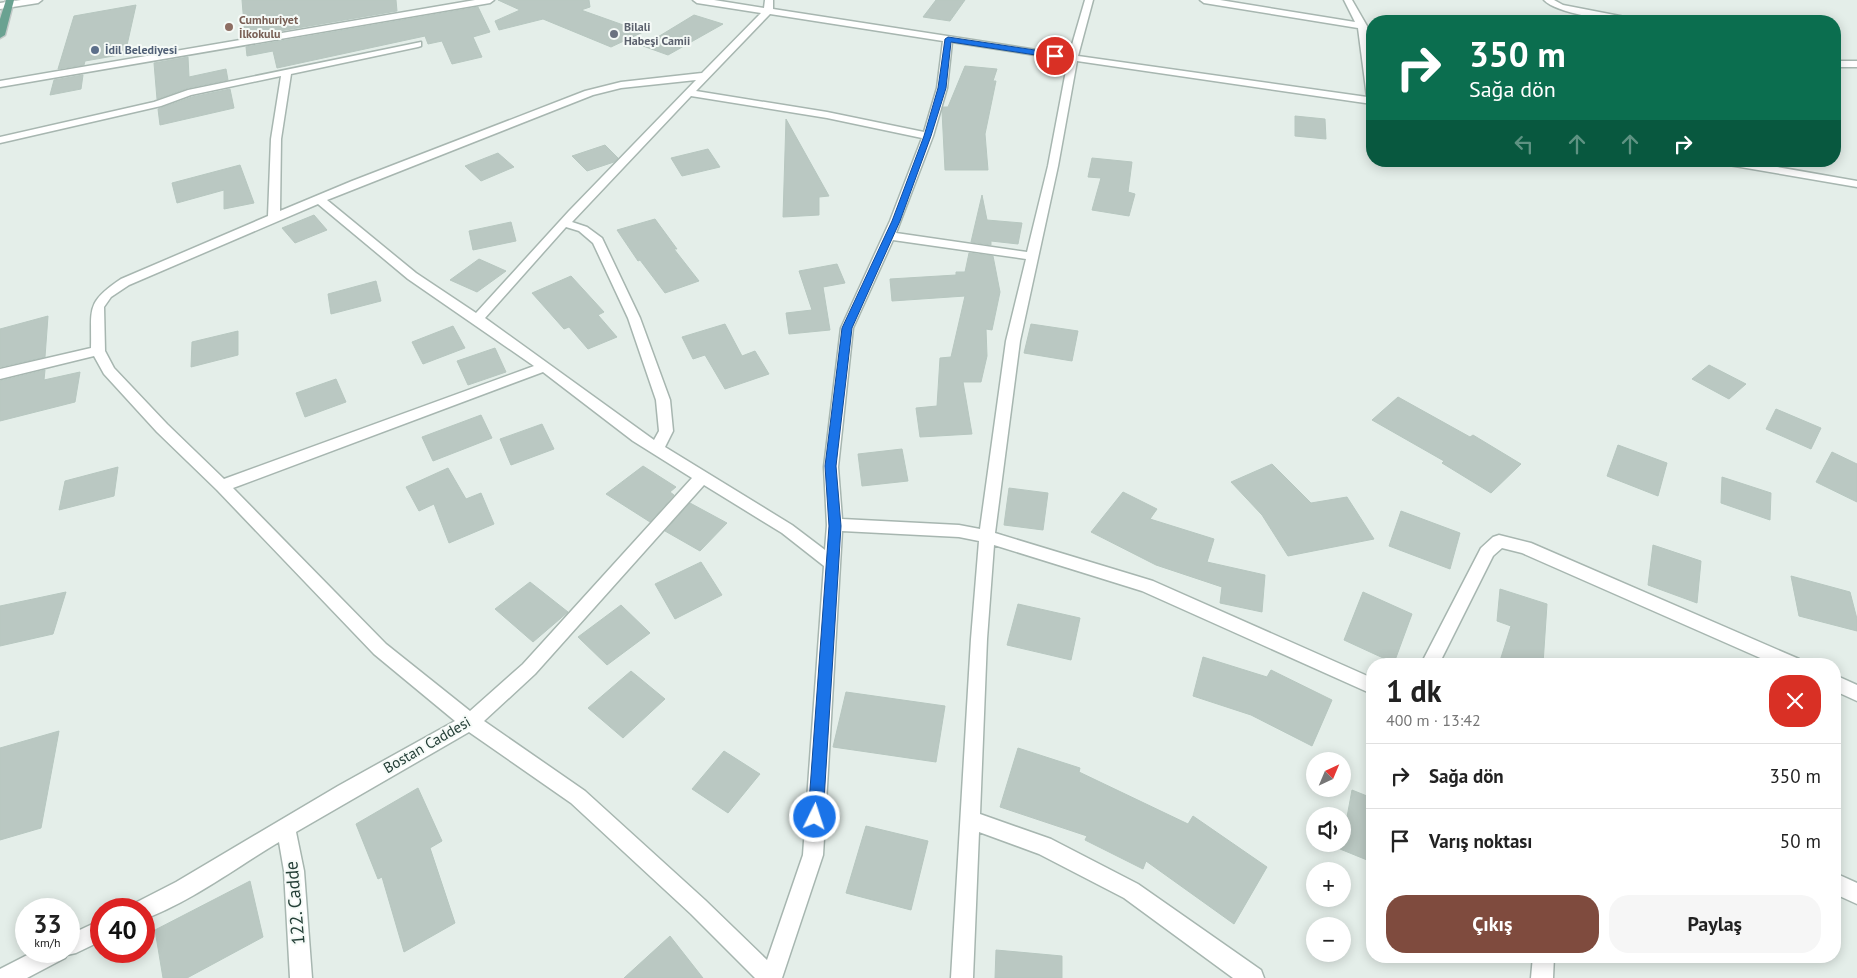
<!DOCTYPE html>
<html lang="tr">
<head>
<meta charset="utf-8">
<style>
	body { margin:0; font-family:"PT Sans",sans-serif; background:#f6f6f6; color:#222; height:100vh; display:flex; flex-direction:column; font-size:19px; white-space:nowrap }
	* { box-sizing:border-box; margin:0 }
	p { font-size:16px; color:#767676 }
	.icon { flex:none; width:28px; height:28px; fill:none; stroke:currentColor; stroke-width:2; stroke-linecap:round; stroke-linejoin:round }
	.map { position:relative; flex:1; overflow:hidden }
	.drawer { position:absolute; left:1366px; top:658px; width:475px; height:305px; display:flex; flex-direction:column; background:#fff; border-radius:20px; box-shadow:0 2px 12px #0003 }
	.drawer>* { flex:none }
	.guide { position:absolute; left:1366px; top:15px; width:475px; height:152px; border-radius:20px; box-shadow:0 2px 12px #0003; background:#0b6e4f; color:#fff; overflow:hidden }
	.needle { width:32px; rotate:44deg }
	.controls { position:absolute; left:1306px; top:752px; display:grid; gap:10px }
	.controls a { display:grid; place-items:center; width:45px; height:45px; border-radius:50%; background:#fff; box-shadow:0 2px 12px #0003; font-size:25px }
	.speed { position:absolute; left:15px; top:898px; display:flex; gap:10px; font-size:25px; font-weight:700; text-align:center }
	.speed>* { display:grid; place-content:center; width:65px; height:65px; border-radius:50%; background:#fff; box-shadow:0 2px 12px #0003; line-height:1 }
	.speed small { font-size:12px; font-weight:400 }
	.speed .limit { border:8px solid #d22; background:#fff; color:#111 }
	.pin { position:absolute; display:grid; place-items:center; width:42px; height:42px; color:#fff; margin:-21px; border:2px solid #fff; border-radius:50%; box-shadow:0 1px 5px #0007 }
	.me { position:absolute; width:55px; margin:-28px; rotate:4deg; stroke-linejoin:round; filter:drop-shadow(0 0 4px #0008) }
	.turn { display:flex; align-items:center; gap:18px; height:105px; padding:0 20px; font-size:22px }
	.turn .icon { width:65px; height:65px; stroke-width:2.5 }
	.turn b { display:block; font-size:35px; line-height:42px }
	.lanes { display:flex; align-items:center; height:48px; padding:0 20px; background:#0003; justify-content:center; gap:25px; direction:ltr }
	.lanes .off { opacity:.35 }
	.round { display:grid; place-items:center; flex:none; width:52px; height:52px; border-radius:20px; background:#f6f6f6 }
	.overview { display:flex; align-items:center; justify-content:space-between; height:85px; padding:0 20px }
	h1 { font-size:30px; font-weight:700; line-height:38px }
	.primary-button { display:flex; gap:10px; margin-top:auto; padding:10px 20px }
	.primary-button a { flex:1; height:58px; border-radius:20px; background:#7f4b3e; color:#fff; font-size:20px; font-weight:700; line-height:58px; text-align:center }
	.primary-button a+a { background:#f6f6f6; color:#222 }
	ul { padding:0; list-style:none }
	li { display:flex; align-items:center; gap:15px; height:65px; padding:0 20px; border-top:1px solid #e0e0e0 }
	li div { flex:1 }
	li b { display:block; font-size:19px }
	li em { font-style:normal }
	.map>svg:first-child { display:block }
	.building { fill:#bac8c2; stroke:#b7c7c0 }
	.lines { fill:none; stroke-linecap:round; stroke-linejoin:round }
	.minor-casing { stroke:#a7b6b0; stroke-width:3 }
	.major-casing { stroke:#c2c9c7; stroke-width:3 }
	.minor { fill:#fff; fill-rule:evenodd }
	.major { fill:#6aa291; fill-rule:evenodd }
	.route { fill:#1a73e8; stroke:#114b97 }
	.education-dot { fill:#8d6e63; stroke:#f5faf7; stroke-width:2 }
	.worship-dot { fill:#6b7280; stroke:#f5faf7; stroke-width:2 }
	.service-dot { fill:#5c6f8a; stroke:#f5faf7; stroke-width:2 }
	.labels { text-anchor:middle; stroke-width:4; stroke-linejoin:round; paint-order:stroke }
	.far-education-label { font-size:12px; font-weight:bold; fill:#785e54; stroke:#f5faf7; text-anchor:start }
	.far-worship-label { font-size:12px; font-weight:bold; fill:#5b616d; stroke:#f5faf7; text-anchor:start }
	.far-service-label { font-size:12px; font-weight:bold; fill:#4e5e75; stroke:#f5faf7; text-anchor:start }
	.street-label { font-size:15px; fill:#243f37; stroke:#f5faf7 }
	.near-street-label { font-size:18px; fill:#243f37; stroke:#f5faf7 }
</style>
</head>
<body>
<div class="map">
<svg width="1857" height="978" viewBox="0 0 1857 978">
	<rect width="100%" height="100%" fill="#e4eee9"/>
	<path class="building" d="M242 0H396L397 11 245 37Z
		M498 0H589L590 7 581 10 643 32 611 47 543 19 499 30 495 21 520 10Z
		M936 0H965L950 21 923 17Z
		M136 5 125 54 85 61 84 65 58 69 74 16Z
		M478 7 490 32 473 37 482 57 452 64 442 41 428 44 425 36 277 68 273 51 247 56 246 47Z
		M694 15 723 24 668 55 643 46Z
		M188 57 189 77 226 69 228 80 188 88 157 99 154 63Z
		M965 66 997 69 993 81H996L985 134 988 170H945L942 111 943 107H948Z
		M83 75 81 89 50 95 54 80Z
		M230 89 234 108 160 125 158 109 192 97Z
		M1295 116 1325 119 1326 139 1295 136Z
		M786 119 829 196 819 197V215L783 217Z
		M605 145 618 158 614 162 587 171 572 156Z
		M708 149 720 167 682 176 671 158Z
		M498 153 514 167 481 181 465 166Z
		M1092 158 1132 162 1128 192 1135 194 1129 216 1092 210 1101 178 1088 177Z
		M240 165 254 203 224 209V190L177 203 172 183Z
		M982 195 987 220 1022 223 1018 244 991 241V245L971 242Z
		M314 215 327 230 295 243 282 228Z
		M655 219 677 249H674L699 281 665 293 640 260 638 261 617 230Z
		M511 222 516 241 473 250 469 231Z
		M969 253 993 256 1000 292 992 330 986 329 987 356 981 382H963L972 434 920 437 916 408 937 406 940 358 951 357 965 296 892 301 890 279 956 275V272H965Z
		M479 259 506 271 477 292 450 280Z
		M837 264 845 283 823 287 830 330 789 334 786 313 812 310 799 271Z
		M571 276 604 312 598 315 617 337 588 349 569 327 564 329 532 293Z
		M376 281 381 301 331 314 328 294Z
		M48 316 45 357 0 367V329Z
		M725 324 742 356 755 351 769 374 725 389 705 355 693 359 682 337Z
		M1031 324 1078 331 1072 361 1024 353Z
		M453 326 465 348 423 364 412 342Z
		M238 331V355L191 367 192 342Z
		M495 348 506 372 468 385 457 361Z
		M1709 365 1746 384 1729 399 1692 379Z
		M45 370 44 380 80 372 75 402 0 421V381Z
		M336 379 346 402 305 417 296 393Z
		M1398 397 1470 437 1473 435 1521 464 1491 493 1442 463 1444 461 1372 420Z
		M1776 409 1821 428 1811 449 1766 429Z
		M481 415 492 438 433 461 422 437Z
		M542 424 554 449 511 465 500 439Z
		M1618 445 1667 463 1658 496 1607 476Z
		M902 449 908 481 862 486 858 454Z
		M1832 452 1857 464V502L1816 482Z
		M1272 464 1311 503 1347 497 1374 539 1288 556 1262 515 1231 482Z
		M643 466 676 487 670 492 674 495 650 522 606 494Z
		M118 467 114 496 59 510 65 481Z
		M448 468 466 499 481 493 494 524 449 543 434 504 419 511 406 487Z
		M1722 477 1771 493 1770 520 1721 503Z
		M1009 488 1048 493 1043 530 1004 525Z
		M1123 492 1157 509 1150 519 1214 539 1207 562 1265 575 1262 612 1220 603 1222 587 1156 565 1091 532Z
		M690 503 727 523 700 551 665 531Z
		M1401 511 1460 533 1450 569 1389 546Z
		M1653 545 1701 561 1697 603 1648 585Z
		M701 562 722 595 675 619 655 584Z
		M1791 576 1850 592 1857 619V631L1799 616Z
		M530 582 568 612 533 642 495 609Z
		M1500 589 1547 604 1543 664H1499L1511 626 1497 621Z
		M66 592 53 634 0 646V606Z
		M1363 592 1412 614 1394 663 1344 640Z
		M1018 604 1080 618 1071 660 1007 645Z
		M621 605 650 633 607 665 578 637Z
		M1203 657 1267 677 1271 670 1332 700 1312 746 1251 715 1193 696Z
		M631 671 665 699 623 738 588 708Z
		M846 692 945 706 936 762 833 747Z
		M59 731 41 828 0 840V748Z
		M1018 748 1080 768 1079 772 1188 824 1193 816 1267 867 1234 924 1146 861 1143 869 1085 840 1087 836 1000 807Z
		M724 751 760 774 728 813 692 789Z
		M418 788 442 841 430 848 455 923 404 952 382 877 378 879 356 824Z
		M1352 790 1372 798V862L1340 849 1342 844Z
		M866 826 928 841 911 910 846 893Z
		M250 881 263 937 187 978H163L155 930Z
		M670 936 703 978H624Z
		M996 950 1062 956V978H995Z"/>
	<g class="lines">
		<defs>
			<path id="minor" d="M21 0H42L38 3 0 9V3Z
				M475 0H494L490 3 0 87V81Z
				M693 0H714L764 8 765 0H773V9L1069 55 1085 0H1093L1078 56 1367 97 1358 28 1204 3 1200 0H1220L1355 22 1344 0H1352L1367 26 1372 68V104L1077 61 1058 166 1020 341 995 533 1153 581 1372 678V694L1142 591 994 545 987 639 980 814 1051 839 1138 884 1261 970 1264 978H1233L1124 898 1039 854 979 832 973 978H951L971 639 979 541 959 537 842 531 823 855 782 978H755L691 914 571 803 469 732 296 832 304 871 312 978H290L284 871 279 842C237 867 189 903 144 919V909H134L137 902 176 882 338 786 455 721 374 654 217 490 157 432 104 374 94 356 0 379V369L91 348C92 309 85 303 121 279L268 216 271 139 281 76 191 95 161 106 0 143V137L154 102 188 90 421 42V46L418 47 291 74 281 139 280 211 352 181 585 91 621 82 702 73 761 13 697 3ZM770 14 943 41 937 88 924 132 827 112 696 91ZM952 42 1068 60 1048 166 1027 252 896 233 933 136 947 88ZM696 80 569 211 476 313 416 273 327 200 593 95 621 88ZM691 96 827 118 922 138 890 221 841 328 824 467 827 525 825 550 792 525 665 447 673 431 670 400 640 318 602 238 587 227 572 222ZM318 204 408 279 534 366 224 479 167 424 114 368 105 351 104 307 111 297 129 285ZM566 227 579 231 593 243 628 318 656 400 659 431 654 440 485 318ZM893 240 1026 259 1006 341 980 529 959 525 842 519 838 467 853 328ZM543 372 633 441 692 478 523 664 470 711 386 644 233 488ZM704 485 782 533 824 566 803 855 767 960 705 900 585 791 484 721 535 674Z
				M1544 0H1554L1563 5 1630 18 1634 21C1615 22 1557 14 1544 0Z
				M1835 61H1857V67H1835Z
				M1718 161H1743L1857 181V187L1723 164Z
				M1499 535 1531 543 1799 659 1802 664H1774L1522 553 1502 548 1493 556 1439 664H1421L1481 548 1493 537Z
				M1835 675 1857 685V701L1835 691Z
				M1835 873 1857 883V904L1835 894Z
				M101 920V941L76 953 67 955 65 958 27 978H0V969L35 951H69V935Z
				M1533 956H1554L1553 978H1531Z"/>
			<path id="major" d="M6 0H14L5 35 0 38V19Z"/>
		</defs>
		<use href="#minor" class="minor-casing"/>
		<use href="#major" class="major-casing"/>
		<use href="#minor" class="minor"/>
		<use href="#major" class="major"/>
	</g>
	<path class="route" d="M948 37 1055 53 1059 56 1055 58 951 42 946 88 931 136 900 221 852 328 836 466 841 526 823 817 821 822 815 824 810 822 808 817 829 526 825 466 842 328 892 221 924 136 938 88 945 39Z"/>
	<circle class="education-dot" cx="229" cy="27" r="5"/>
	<circle class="worship-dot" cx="614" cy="34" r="5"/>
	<circle class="service-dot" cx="95" cy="50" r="5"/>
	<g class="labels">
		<g class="far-education-label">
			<text x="239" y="24">Cumhuriyet<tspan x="239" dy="14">İlkokulu</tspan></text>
		</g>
		<g class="far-worship-label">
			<text x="624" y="31">Bilali<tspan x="624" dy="14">Habeşi Camii</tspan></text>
		</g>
		<g class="far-service-label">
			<text x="105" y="54">İdil Belediyesi</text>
		</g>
		<g class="street-label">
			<text transform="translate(427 745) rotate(-30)" y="5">Bostan Caddesi</text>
		</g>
		<g class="near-street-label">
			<text transform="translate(295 903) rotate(-95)" y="6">122. Cadde</text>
		</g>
	</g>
</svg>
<div class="controls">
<a><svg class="needle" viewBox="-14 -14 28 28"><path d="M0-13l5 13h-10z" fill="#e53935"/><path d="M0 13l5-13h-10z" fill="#767676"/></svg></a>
<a><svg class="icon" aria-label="sound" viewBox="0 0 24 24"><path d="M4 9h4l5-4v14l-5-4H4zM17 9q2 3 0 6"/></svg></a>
<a>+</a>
<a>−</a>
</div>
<div class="speed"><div>33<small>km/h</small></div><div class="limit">40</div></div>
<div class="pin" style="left:1055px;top:56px;background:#d93025"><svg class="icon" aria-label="arrive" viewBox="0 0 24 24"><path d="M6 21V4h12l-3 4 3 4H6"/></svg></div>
<svg class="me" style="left:815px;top:817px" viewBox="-20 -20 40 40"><circle r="17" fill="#1a73e8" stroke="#fff" stroke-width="3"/><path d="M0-11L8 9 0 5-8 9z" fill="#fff"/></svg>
<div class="guide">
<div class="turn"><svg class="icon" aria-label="right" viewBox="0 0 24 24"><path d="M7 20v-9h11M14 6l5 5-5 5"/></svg><div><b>350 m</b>Sağa dön</div></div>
<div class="lanes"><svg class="icon off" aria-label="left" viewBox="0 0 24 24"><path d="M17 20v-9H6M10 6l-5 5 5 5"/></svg><svg class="icon off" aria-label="ahead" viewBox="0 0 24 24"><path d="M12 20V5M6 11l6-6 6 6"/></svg><svg class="icon off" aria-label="ahead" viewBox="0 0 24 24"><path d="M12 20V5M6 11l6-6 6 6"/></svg><svg class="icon" aria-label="right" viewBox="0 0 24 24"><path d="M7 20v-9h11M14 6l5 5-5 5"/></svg></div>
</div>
<section class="drawer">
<div class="overview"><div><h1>1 dk</h1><p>400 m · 13:42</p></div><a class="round" style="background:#d93025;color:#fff"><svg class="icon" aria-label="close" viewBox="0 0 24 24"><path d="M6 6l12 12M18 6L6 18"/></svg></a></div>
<ul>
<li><svg class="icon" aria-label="right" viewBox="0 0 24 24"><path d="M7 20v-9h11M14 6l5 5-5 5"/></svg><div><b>Sağa dön</b></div><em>350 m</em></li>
<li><svg class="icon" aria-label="arrive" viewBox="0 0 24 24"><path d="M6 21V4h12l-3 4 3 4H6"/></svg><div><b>Varış noktası</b></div><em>50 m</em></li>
</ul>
<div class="primary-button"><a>Çıkış</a><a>Paylaş</a></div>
</section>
</div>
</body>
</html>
